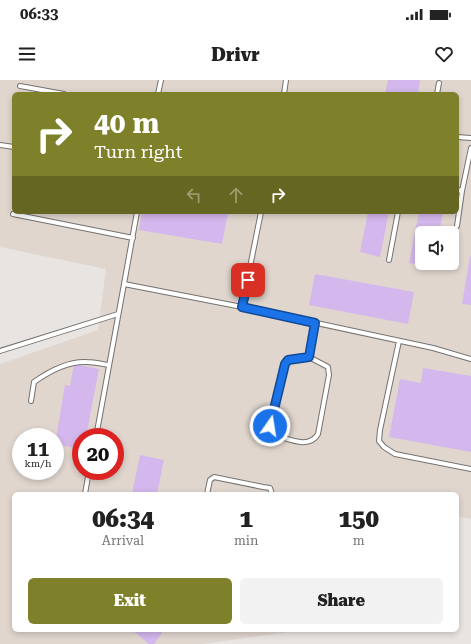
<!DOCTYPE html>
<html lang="en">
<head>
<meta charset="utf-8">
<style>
	body { margin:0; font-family:"Roboto Serif",serif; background:#f2f2f2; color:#222; height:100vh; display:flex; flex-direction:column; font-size:15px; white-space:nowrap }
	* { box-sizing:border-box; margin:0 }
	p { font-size:13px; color:#767676 }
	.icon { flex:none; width:22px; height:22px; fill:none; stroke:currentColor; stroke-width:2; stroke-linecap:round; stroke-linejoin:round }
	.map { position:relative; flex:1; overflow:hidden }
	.drawer { position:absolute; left:12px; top:412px; width:447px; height:140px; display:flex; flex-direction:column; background:#fff; border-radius:6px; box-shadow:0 2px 6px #0003 }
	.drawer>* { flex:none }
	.top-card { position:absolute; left:12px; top:12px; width:447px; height:122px; border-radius:6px; box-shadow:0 2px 6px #0003; background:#7f802a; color:#fff; overflow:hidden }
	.tools { position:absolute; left:415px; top:146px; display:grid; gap:8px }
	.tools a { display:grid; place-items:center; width:44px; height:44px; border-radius:6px; background:#fff; box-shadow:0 2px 6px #0003; font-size:20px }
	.speed { position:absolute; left:12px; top:348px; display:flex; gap:8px; font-size:20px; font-weight:700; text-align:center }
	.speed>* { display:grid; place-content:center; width:52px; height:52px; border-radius:50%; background:#fff; box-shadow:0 2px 6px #0003; line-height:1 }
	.speed small { font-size:10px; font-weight:400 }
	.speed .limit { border:6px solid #d22; background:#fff; color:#111 }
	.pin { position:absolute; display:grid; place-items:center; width:34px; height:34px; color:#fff; margin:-17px; border-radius:8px; box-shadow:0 2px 6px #0006 }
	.me { position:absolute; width:44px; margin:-22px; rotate:13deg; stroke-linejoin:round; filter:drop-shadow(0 0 3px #0008) }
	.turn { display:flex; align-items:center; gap:14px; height:84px; padding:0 16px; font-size:18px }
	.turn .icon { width:52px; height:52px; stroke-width:2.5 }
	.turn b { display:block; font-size:28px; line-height:34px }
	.lanes { display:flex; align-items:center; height:38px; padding:0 16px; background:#0003; justify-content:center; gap:20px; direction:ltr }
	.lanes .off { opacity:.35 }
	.eta { display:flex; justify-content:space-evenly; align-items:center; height:68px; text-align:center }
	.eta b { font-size:24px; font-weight:800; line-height:28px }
	.cta { display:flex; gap:8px; margin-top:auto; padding:8px 16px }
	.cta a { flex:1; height:46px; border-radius:6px; background:#7f802a; color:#fff; font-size:16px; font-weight:800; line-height:46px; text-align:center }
	.cta a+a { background:#f2f2f2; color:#222 }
	.status { display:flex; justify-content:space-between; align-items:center; height:28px; padding:0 20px; background:#fff; direction:ltr }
	.status svg { height:11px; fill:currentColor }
	header { display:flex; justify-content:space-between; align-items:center; height:52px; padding:0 16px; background:#fff; font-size:18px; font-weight:800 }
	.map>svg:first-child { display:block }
	.built { fill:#e0d6ce; fill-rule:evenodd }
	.building { fill:#d4b7ec }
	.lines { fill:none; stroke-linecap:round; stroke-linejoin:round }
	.lane-casing { stroke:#757270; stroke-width:6 }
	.lane { stroke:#fff; stroke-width:4 }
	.route-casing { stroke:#114b97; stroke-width:10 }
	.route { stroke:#1a73e8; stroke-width:7 }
</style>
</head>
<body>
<div class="status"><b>06:33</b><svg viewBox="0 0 49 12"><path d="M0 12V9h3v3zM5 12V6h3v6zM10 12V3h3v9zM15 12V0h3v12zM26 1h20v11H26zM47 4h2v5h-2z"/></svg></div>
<header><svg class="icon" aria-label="menu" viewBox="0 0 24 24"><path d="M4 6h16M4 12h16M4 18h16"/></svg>Drivr<svg class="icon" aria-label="heart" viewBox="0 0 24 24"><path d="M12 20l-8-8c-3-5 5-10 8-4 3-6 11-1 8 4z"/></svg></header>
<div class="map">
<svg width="471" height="564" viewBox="0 0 471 564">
	<rect width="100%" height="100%" fill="#e7e4e1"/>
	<path class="built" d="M0 0H471V439L457 436V414H14V550H302L202 564H0V284L98 250 106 189 0 167ZM14 14H457V132H14ZM422 153H452V183H422ZM21 357H55V391H21ZM81 357H115V391H81Z"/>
	<path class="building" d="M388 0H420L418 14H385Z
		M142 132 228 133 222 164 139 150Z
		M368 132H389L380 177 360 172Z
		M419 132H443L439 153H422V183H434L433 187 409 183Z
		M470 176 471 177V225L462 224Z
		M315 194 414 212 408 244 309 225Z
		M74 284 99 289 86 357H81V369L55 364 65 305 70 306Z
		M423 288 471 296V372L389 357 400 299 421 303Z
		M140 375 164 380 157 414H132Z
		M132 550H164L154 564H149Z"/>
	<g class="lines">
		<defs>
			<path id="lane" d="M20 6 64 14
				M158 14 161 0
				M284 14 286 0
				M437 14 439 3
				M457 57 471 58
				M0 65 14 67
				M457 110 462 111 471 68
				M137 132 124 204 242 227 433 268 471 279
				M13 134 133 158
				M457 146 462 111
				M389 180 398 132
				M242 227 261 132
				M399 261 380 350 379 361 384 367 395 374 471 389
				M0 271 118 234
				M309 277 288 280 285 284 270 347 271 352 274 355C287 358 309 370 318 354L329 295 328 287 309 277 315 243
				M31 321 34 302C48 292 68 281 87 282 94 282 102 284 109 285
				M96 357 124 204
				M85 414 89 391
				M207 414 210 400 214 397 263 407 270 408 272 414"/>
		</defs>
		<use href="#lane" class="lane-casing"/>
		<use href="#lane" class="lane"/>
	</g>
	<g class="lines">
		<defs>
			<path id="route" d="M248 200 242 227 315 243 309 277 288 280 285 284 270 346"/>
		</defs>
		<use href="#route" class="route-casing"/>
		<use href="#route" class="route"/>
	</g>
</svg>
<div class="tools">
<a><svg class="icon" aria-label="sound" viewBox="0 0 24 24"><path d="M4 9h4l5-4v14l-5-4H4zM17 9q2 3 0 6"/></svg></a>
</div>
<div class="speed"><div>11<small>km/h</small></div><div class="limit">20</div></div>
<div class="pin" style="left:248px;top:200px;background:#d93025"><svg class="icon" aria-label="arrive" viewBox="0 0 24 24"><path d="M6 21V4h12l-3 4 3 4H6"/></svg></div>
<svg class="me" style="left:270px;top:346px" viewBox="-20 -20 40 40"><circle r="17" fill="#1a73e8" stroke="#fff" stroke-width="3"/><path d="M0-11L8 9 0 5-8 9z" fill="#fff"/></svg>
<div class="top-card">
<div class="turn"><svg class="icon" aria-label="right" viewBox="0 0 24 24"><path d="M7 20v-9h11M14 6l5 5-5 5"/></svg><div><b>40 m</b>Turn right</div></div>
<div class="lanes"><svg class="icon off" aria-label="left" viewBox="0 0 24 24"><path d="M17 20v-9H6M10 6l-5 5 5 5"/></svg><svg class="icon off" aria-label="ahead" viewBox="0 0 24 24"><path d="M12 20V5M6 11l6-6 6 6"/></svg><svg class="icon" aria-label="right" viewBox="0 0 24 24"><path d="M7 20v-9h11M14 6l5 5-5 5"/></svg></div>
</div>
<section class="drawer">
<div class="eta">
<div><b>06:34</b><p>Arrival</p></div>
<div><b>1</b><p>min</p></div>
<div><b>150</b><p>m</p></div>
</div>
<div class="cta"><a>Exit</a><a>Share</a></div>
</section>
</div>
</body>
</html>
